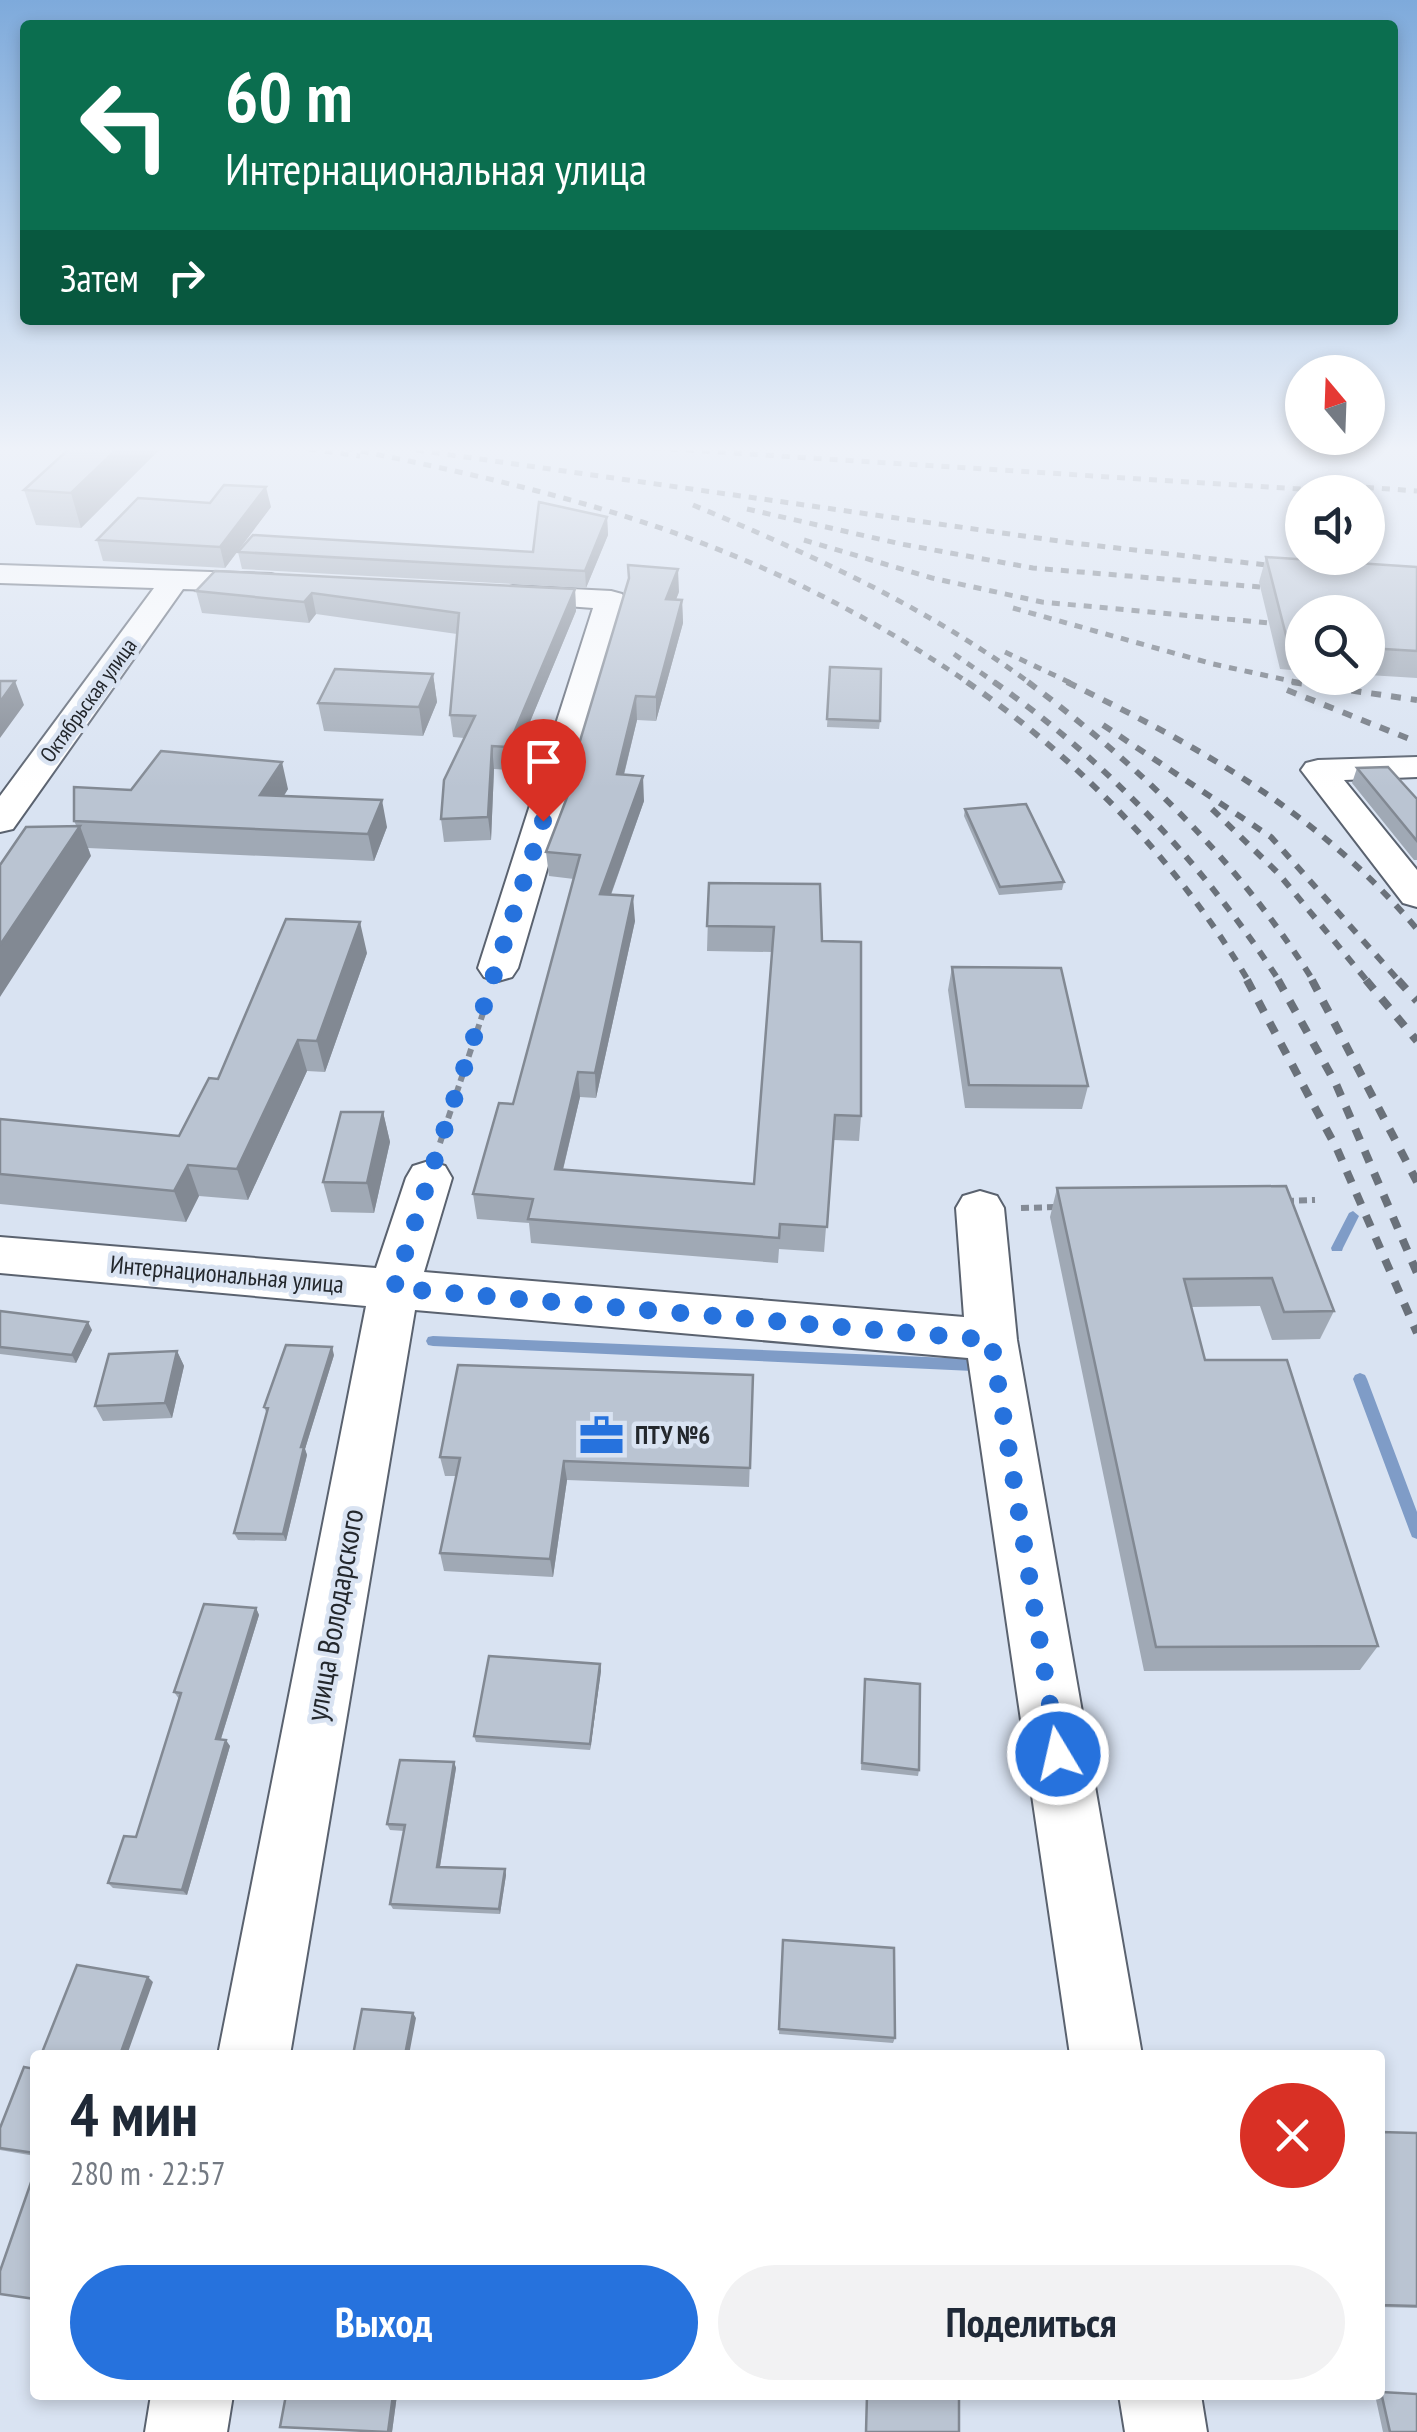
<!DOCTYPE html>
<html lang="ru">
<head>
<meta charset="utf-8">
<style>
	body { margin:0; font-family:"PT Sans Narrow",sans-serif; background:#f2f2f3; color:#1f2937; height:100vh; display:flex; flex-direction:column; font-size:38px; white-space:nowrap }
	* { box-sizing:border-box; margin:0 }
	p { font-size:32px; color:#747a83 }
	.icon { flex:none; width:55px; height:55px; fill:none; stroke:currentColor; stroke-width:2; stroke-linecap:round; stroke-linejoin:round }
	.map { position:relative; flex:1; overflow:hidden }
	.details { position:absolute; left:30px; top:2050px; width:1355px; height:350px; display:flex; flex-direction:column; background:#fff; border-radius:10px; box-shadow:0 5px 15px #0003 }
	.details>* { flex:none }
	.guide { position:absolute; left:20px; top:20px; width:1378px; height:305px; border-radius:10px; box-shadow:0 5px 15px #0003; background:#0b6e4f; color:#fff; overflow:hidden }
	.needle { width:65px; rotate:341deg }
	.tools { position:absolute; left:1285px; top:355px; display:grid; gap:20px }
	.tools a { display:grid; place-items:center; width:100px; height:100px; border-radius:50%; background:#fff; box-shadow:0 5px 15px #0003; font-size:50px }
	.pin { position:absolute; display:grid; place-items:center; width:85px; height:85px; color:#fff; margin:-102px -42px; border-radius:50% 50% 50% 0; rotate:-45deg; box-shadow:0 0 10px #0007 }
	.pin .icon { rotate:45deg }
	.me { position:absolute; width:110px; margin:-55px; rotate:351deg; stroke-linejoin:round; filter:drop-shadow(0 0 8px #0008) }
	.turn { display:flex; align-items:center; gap:35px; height:210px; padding:0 40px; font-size:45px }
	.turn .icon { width:130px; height:130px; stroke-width:2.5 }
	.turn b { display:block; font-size:70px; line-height:85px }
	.then { display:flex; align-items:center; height:95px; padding:0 40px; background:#0003; gap:20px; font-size:38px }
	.round { display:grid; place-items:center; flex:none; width:105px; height:105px; border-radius:52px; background:#f2f2f3 }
	.overview { display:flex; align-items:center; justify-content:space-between; height:170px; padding:0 40px }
	h1 { font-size:60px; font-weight:600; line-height:75px }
	.primary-button { display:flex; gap:20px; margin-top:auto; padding:20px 40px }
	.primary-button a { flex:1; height:115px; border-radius:60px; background:#2672dd; color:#fff; font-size:40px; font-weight:600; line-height:115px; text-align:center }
	.primary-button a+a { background:#f2f2f3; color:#1f2937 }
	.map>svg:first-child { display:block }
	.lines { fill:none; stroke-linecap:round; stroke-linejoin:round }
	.stream { fill:#7f9cc7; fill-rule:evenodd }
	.street-casing { stroke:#5a626f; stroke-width:4 }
	.path { stroke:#848b96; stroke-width:6; stroke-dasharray:8 5; stroke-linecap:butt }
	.street { fill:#fff; fill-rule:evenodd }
	.rail-far2 { stroke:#6a717a; stroke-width:5; stroke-dasharray:8 8; stroke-linecap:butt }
	.rail-far1 { stroke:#6a717a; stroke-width:6; stroke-dasharray:10 10; stroke-linecap:butt }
	.rail { stroke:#6a717a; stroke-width:8; stroke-dasharray:12 12; stroke-linecap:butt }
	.wall { fill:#a0a9b5 }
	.shaded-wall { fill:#828993 }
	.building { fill:#bac4d2; stroke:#828993; stroke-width:2.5 }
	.route { stroke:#2672dd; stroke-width:18; stroke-dasharray:0 32.4 }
	.labels { text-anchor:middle; stroke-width:9; stroke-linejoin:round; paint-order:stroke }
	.far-street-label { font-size:22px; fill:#23272c; stroke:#d9e3f2 }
	.street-label { font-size:25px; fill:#23272c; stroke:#d9e3f2 }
	.poi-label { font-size:25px; font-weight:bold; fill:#23272c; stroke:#d9e3f2; text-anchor:start }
	.near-street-label { font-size:30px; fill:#23272c; stroke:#d9e3f2 }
</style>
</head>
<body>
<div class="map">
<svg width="1417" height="2432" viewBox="0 0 1417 2432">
	<rect width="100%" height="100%" fill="#d9e3f2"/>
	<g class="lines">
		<path class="stream" d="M1353 1211 1359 1216 1343 1248 1342 1251H1332L1331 1248 1349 1213Z
			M433 1336 973 1359 978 1361 980 1365 978 1369 973 1371 433 1346 428 1345 426 1341 428 1337Z
			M1360 1373 1365 1375 1367 1379 1417 1512V1539L1412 1537 1410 1532 1353 1379 1355 1375Z"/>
		<defs>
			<path id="street" d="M0 565 271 574 281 577 286 583 281 589 271 592 183 589 13 829 0 832V796L154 588 0 583Z
				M513 586 611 591 622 594 626 600 518 968 512 977 498 981 484 977 478 968 593 608 502 601 498 595 502 589Z
				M1417 757V777L1344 780 1417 870V907L1403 903 1301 770 1306 763 1318 760Z
				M429 1161 445 1166 452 1178 424 1272 964 1317 956 1208 963 1196 980 1191 997 1196 1004 1208 1017 1340 1142 2055H1070L968 1358 415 1310 290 2055H218L366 1306 0 1273V1237L376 1268 406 1178 413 1166Z
				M151 2395H233L227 2432H145Z
				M1119 2395H1201L1207 2432H1125Z"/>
		</defs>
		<use href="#street" class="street-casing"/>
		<path class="path" d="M440 1143 488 998
			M1286 1201 1315 1200
			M1021 1208 1059 1207"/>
		<use href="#street" class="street"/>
		<path class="rail-far2" d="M293 447 360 456
			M638 447 1347 492
			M345 448C583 495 767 545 970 684
			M416 450 1073 543 1293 568
			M1334 485 1417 491
			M693 505C810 554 929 608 1031 684
			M747 509 901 544 1033 568 1260 587
			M804 540 932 578 1042 602 1269 623
			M1013 608 1213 664 1305 684
			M1005 652 1073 684
			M954 654 997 684"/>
		<path class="rail-far1" d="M967 682C1079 759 1180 864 1249 982
			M994 682C1108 762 1204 865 1280 982
			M1028 682C1140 766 1239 862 1314 982
			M1067 682C1204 749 1317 812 1417 929
			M1292 682 1417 700
			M1287 690 1417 742
			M1103 725 1271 837 1400 982
			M1212 809 1278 873 1368 982"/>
		<path class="rail" d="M1247 980 1337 1149 1417 1333
			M1278 980 1336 1084 1417 1273
			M1312 980 1417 1182
			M1366 980 1417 1041
			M1398 980 1417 1001"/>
	</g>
	<path class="wall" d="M70 448H161L81 528 36 525 24 490Z
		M271 507 225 568 103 561 97 540Z
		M607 517 608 535 586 588 242 569 238 552H533Z
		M1266 557 1417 567V678L1368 675V612H1302V671L1280 669 1259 582Z
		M575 589 576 611 510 770 494 769 491 840 444 842 441 819 464 738 453 737 450 715 457 634 316 614 309 623 202 613 196 591Z
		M679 592 676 599 682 600 683 623 656 721 637 720 624 775 644 801 611 895 635 921 596 1098 580 1097 563 1170 754 1184 772 952 707 951 709 883 822 941 861 1116 859 1141 833 1140 824 1252 779 1249 778 1263 531 1243 529 1223 477 1219 473 1194 513 1104 574 879 549 876 546 852 575 775 574 761Z
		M830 667 880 721 879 729 827 727Z
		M433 674 437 702 423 736 324 731 318 703Z
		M1357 768 1417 799V860H1414L1352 783Z
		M288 789 284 796 387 827 374 861 88 848 91 856 74 821 131 790Z
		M965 809 1064 882 1062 890 999 895 964 816Z
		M367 953 325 1072 307 1071 248 1200 199 1196 186 1222 0 1204V1119L179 1136 218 1079Z
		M952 967 1088 1086 1082 1109 965 1108 948 990Z
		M383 1112 390 1142 374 1213 331 1212 323 1182Z
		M1286 1186 1334 1311 1320 1339 1272 1340 1260 1306 1191 1307 1205 1360 1378 1646 1360 1670 1144 1671 1050 1217 1057 1188Z
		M0 1311 92 1330 76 1363 0 1354Z
		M177 1351 184 1366 172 1418 103 1421 95 1406Z
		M334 1355 305 1449 307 1455 286 1541 238 1540 234 1533 267 1414 264 1407Z
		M753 1375 749 1487 567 1480 553 1577 444 1571 440 1553 456 1476H445L440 1457Z
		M256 1608 259 1615 221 1739 230 1746 187 1895 113 1888 108 1883 136 1837 179 1699 174 1692Z
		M600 1664 601 1671 590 1750 476 1742 474 1736Z
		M865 1679 919 1770 918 1776 861 1770Z
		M454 1762 456 1768 440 1867 505 1869 506 1875 500 1914 393 1909 390 1904 404 1831 390 1830 387 1824Z
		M783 1940 895 2038 893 2043 779 2034Z
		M35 2069V2156L0 2150V2128Z
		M1380 2132 1417 2133V2308L1380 2307Z
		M1380 2393 1417 2394V2432H1383L1375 2395H1380Z
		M286 2395H397L392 2432 280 2427Z"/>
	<path class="shaded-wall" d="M118 448H161L81 528 71 493Z
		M266 487 271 507 225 568 220 547Z
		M607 517 608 535 586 588 585 571Z
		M678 569 679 592 667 622 666 599Z
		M575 589 576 611 510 770 508 747Z
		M312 593 316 614 309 623 304 602Z
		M682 600 683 623 656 721V697Z
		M433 674 437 702 423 736 419 707Z
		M15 681 24 705 0 738V702Z
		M636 696 637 720 618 798 617 774Z
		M492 746 494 769 491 840 488 817Z
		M282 762 288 789 267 822 260 795Z
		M643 776 644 801 602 919 600 894Z
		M382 800 387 827 374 861 368 834Z
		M80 826 91 856 0 997V945Z
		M633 896 635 921 596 1098 595 1073Z
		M360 922 367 953 325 1072 317 1041Z
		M298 1040 307 1071 248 1200 237 1169Z
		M578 1072 580 1097 557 1194 555 1169Z
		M383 1112 390 1142 374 1213 367 1183Z
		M188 1165 199 1196 186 1222 174 1191Z
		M88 1322 92 1330 76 1363 72 1355Z
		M332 1347 334 1355 305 1449 307 1455 286 1541 283 1534 301 1447Z
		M177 1351 184 1366 172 1418 165 1403Z
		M564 1461 567 1480 553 1577 550 1559Z
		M256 1608 259 1615 219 1745 216 1739Z
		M600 1664 601 1671 590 1750V1744Z
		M226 1740 230 1746 187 1895 182 1890Z
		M454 1762 456 1768 439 1872 437 1867Z
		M505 1869 506 1875 500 1914 499 1909Z
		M148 1977 153 1982 127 2055H120Z
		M413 2013 416 2018 409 2055H405Z
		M393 2395H397L392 2432H389Z"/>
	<path class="building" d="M70 448H118L71 493 24 490Z
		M224 485 266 487 220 547 97 540 138 498 210 503Z
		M539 502 607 517 585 571 238 552 253 535 533 552Z
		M1266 557 1417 567V651L1368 648V612H1302V644L1288 643Z
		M628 565 678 569 666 599 682 600 656 697 636 696 617 774 643 776 600 894 633 896 595 1073 578 1072 555 1169 754 1184 774 927 707 926 709 883 820 884 822 941 861 942V1116L835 1115 827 1227 780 1224 779 1238 528 1219 533 1199 473 1194 499 1103 513 1104 580 855 546 852 581 761H574L629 578Z
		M215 571 575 589 508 747 492 746 488 817 441 819 444 780 475 716 450 715 459 613 312 593 304 602 196 591Z
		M830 667 881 669 880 721 827 719Z
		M335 669 433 674 419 707 318 703Z
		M0 681H15L0 702Z
		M161 751 282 762 260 795 382 800 368 834 74 821V787L131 790Z
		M1388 767 1417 799V841L1357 768Z
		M1026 804 1064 882 1000 887 965 809Z
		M80 826 0 945V865L26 827Z
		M286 919 360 922 317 1041 298 1040 237 1169 188 1165 174 1191 0 1174V1119L179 1136 209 1078 218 1079Z
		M952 967 1061 968 1088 1086 969 1085Z
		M341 1112H383L367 1183 323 1182Z
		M1286 1186 1334 1311 1284 1312 1272 1278 1184 1279 1205 1360H1287L1378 1646 1156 1647 1057 1188Z
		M0 1311 88 1322 72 1355 0 1347Z
		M286 1345 332 1347 301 1447H304L283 1534 234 1533 268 1408 264 1407Z
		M177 1351 165 1403 95 1406 109 1354Z
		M458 1365 753 1375 750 1468 564 1461 550 1559 440 1553 460 1458 440 1457Z
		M204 1604 256 1608 216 1739 226 1740 182 1890 108 1883 124 1836 136 1837 181 1693 174 1692Z
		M489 1656 600 1664 590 1744 474 1736Z
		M865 1679 920 1684 919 1770 862 1763Z
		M400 1760 454 1762 437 1867 505 1869 499 1909 390 1904 405 1825 387 1824Z
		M783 1940 894 1948 895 2038 779 2029Z
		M77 1965 148 1977 120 2055H41Z
		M362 2009 413 2013 405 2055H353Z
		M24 2067 35 2069V2153L0 2148V2128Z
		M1380 2132 1417 2133V2306L1380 2305Z
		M35 2171V2299L0 2294V2271Z
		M1381 2392 1417 2394V2432H1390Z
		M286 2395H393L388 2432 280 2427Z
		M867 2395H959V2432H866Z"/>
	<linearGradient id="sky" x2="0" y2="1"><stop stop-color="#7eaadb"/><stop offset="0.57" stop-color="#eef2f9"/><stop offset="1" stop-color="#eef2f9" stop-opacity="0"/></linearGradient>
	<rect width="1417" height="788" fill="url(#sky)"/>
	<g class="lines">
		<path class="route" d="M543 821 394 1288 991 1340 1058 1754"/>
	</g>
	<defs>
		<symbol id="office-bare" viewBox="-9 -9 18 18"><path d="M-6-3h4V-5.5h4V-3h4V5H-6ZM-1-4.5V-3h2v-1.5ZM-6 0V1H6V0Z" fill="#2672dd" stroke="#d9e3f2" stroke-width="2.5" paint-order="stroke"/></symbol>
	</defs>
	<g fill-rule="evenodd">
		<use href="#office-bare" x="570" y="1404" width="63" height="63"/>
	</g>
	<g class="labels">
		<g class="far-street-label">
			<text transform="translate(88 700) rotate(-54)" y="8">Октябрьская улица</text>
		</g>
		<g class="street-label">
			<text transform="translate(227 1274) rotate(5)" y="9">Интернациональная улица</text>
		</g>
		<g class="poi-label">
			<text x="635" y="1444">ПТУ №6</text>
		</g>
		<g class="near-street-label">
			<text transform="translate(335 1615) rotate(-80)" y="10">улица Володарского</text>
		</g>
	</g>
</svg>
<div class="tools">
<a><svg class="needle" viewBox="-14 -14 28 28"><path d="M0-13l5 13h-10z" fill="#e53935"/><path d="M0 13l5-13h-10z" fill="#747a83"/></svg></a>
<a><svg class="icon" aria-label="sound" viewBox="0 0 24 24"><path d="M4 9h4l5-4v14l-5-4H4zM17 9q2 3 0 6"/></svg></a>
<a><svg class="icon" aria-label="search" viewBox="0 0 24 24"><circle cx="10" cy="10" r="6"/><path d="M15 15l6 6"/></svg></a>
</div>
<div class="pin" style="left:543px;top:821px;background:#d93025"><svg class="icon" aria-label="arrive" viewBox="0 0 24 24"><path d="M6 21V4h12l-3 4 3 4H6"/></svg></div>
<svg class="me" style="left:1058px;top:1754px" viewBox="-20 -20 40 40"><circle r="17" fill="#2672dd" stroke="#fff" stroke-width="3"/><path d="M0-11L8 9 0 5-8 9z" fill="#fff"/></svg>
<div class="guide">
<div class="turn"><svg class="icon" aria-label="left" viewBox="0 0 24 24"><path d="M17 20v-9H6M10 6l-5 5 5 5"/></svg><div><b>60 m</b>Интернациональная улица</div></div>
<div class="then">Затем<svg class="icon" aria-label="right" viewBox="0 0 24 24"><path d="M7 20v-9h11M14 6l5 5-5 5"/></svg></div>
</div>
<section class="details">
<div class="overview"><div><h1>4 мин</h1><p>280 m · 22:57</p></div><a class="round" style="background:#d93025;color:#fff"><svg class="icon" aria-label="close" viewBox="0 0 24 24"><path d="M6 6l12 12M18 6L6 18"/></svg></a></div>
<div class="primary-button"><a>Выход</a><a>Поделиться</a></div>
</section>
</div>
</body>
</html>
